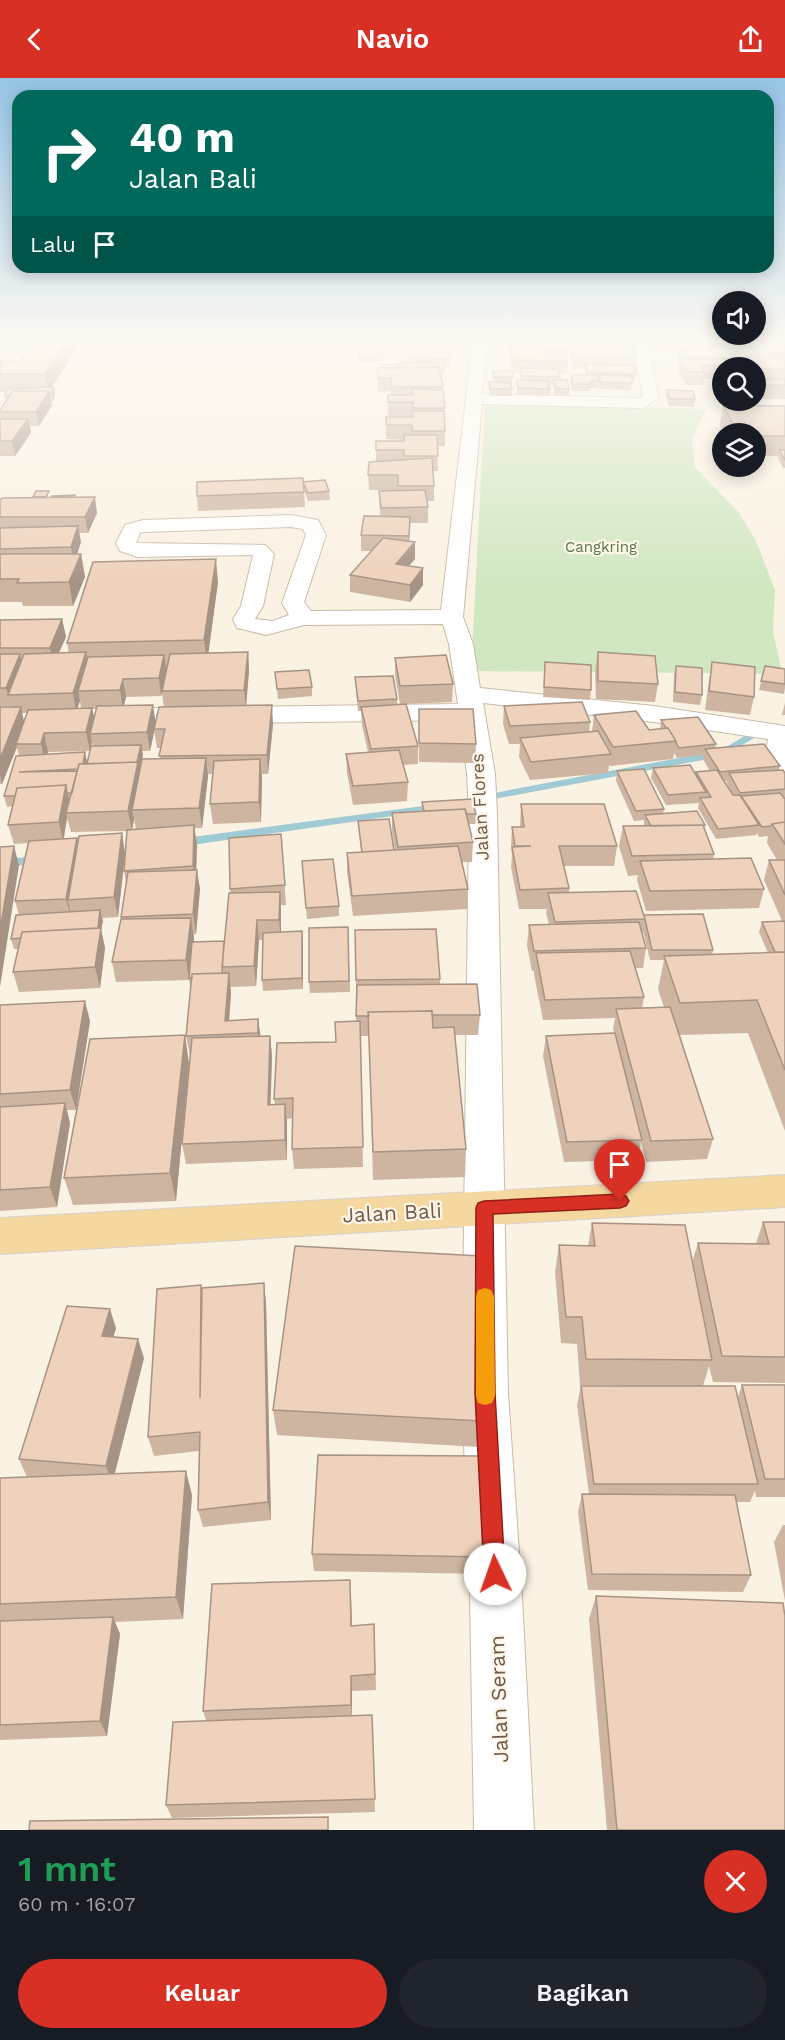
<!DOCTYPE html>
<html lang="id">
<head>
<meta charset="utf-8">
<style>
	body { margin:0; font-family:"Work Sans",sans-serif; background:#20242c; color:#f1f3f6; height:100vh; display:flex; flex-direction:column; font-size:22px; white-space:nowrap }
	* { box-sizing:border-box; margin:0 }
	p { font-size:20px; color:#9ea1a6 }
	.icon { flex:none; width:33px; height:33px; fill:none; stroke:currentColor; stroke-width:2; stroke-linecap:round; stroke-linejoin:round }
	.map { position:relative; height:1752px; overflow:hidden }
	.panel { display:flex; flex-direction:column; background:#171b24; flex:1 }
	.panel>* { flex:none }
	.top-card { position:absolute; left:12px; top:12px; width:762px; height:183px; border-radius:18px; box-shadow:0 3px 15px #0003; background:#00695c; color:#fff; overflow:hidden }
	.controls { position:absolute; left:712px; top:213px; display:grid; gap:12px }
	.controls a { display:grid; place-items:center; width:54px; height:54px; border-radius:50%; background:#171b24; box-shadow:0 3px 15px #0003; font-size:30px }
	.pin { position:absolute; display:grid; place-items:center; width:51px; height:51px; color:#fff; margin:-62px -26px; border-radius:50% 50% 50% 0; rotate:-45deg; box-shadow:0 0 6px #0007 }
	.pin .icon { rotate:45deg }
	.me { position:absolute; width:66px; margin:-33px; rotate:357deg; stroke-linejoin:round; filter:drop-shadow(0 0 4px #0008) }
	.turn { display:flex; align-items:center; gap:21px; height:126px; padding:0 18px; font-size:27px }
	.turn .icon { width:78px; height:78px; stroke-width:2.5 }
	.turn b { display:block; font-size:42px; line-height:51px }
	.then { display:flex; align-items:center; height:57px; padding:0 18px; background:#0003; gap:12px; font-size:22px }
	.round { display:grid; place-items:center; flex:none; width:63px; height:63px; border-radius:32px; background:#20242c }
	.summary { display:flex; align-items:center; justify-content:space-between; height:102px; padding:0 18px }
	h1 { font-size:36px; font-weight:600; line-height:45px; color:#1e9e55 }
	.cta { display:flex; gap:12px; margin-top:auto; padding:12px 18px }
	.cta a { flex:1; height:69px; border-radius:36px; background:#d93025; color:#fff; font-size:24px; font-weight:600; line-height:69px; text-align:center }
	.cta a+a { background:#20242c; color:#f1f3f6 }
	header { display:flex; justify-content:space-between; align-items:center; height:78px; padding:0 18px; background:#d93025; color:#fff; font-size:27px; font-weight:600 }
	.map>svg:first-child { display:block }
	.green { fill:#d0e7c2 }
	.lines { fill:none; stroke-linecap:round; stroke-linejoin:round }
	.stream { fill:#a0cad4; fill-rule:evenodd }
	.minor-casing { stroke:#cbbaaa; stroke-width:2 }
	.major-casing { stroke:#d7d1cd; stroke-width:2 }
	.minor { fill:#fff; fill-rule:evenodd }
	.major { fill:#f5d89f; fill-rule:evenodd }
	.wall { fill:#cdb5a2; fill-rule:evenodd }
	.shaded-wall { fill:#a79384 }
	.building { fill:#eed2bc; stroke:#a79384; stroke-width:1.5 }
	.route { fill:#d93025; stroke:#8d1f18; stroke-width:1.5 }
	.slow { fill:#f59e0b }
	.labels { text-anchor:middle; stroke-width:4.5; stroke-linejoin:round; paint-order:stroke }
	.far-park-label { font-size:15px; fill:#547b46; stroke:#fef6e8 }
	.street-label { font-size:18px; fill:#715a4b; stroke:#fef6e8 }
	.near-street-label { font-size:21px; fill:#715a4b; stroke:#fef6e8 }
</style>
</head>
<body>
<header><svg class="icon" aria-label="back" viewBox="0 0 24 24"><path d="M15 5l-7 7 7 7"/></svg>Navio<svg class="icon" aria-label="share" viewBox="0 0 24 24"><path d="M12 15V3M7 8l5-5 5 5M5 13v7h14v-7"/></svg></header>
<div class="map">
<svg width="785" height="1752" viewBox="0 0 785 1752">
	<rect width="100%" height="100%" fill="#faf2e3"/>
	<path class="green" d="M485 324 706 331 692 361 695 389 739 435 756 463 775 512 773 554 781 590 779 596 471 593Z"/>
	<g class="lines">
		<path class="stream" d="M755 652 759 653V657L724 678 478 724 472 721 478 718 721 672Z
			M438 726 442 727 444 729 442 731 178 769 172 765 178 761Z
			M43 777 47 778 49 781 47 784 0 790V782Z"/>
		<defs>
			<path id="minor" d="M0 261H46L39 265 0 269Z
				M473 261H487L482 316 640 320 643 318 633 267 627 261H644L649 274 725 278 732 282 725 286 651 283 659 320 643 330 482 326 463 539 473 566 480 610 654 628 785 648V715L775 713 763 691 768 661 654 644 483 625 495 696 497 736 508 1315 522 1518 534 1752H474L470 1518 462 1315 469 736 467 696 460 642 0 648V632L458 626 449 566 443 546 304 547 266 557 237 550 233 541 241 528 253 477 138 479 120 473 116 465 125 447 143 442 291 437 318 442 326 457 304 524 311 533 441 532ZM291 449 303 451 306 457 282 525 289 537 273 543 255 541 263 528 274 476 265 467 136 465 140 455 144 454Z"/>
			<path id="major" d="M785 1097V1129L0 1176V1140Z"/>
		</defs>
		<use href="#minor" class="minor-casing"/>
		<use href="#major" class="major-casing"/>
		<use href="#minor" class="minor"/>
		<use href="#major" class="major"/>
	</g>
	<path class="wall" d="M289 261H334L289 262Z
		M506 261H572V267H576L575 261H632L636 279 635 303H632L631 312 599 311V302H598V310H590V313H573L570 304 571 297H586V291H572L570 280 571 271H569L567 296H559L560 302 569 311V318H555L553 306H549L550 311V318L517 317V302H521L520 295H512V318H490L489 304 493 305V293H512L509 276V263L512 262H506Z
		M690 261H785V321H757L756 320V290H723V314H719L713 306 714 301H704L703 307H687L678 295 679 286 678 284 680 271H701L699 266V264H692Z
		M82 263 52 309 55 316 53 323H51L52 327 39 348H30L31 355 15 378H0V332L6 323 5 318 6 314H0V283H21Z
		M358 270 383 276V283L359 284Z
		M408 270 446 272 451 279 449 288H445V297H441L445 330V368H437L438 393H433L434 408V423H427L428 429V445H410L409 463 415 464V481L408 488 423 507 410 524 350 514V497L371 473H361V457L380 439 379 413 398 412H369L368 397 376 384V363H404V362L386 361V339H412V338H388V317H391V313L378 314 377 290H381V287L398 290V285H408L409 277H408Z
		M667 312 695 321 694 329 669 328 666 319Z
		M723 327 785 328V390H783L778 380V378H756V356H724L720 347Z
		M303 404 329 413 330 422 308 423 304 412 305 429 198 433 197 418Z
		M50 419H75L97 435 88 455H79L81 464 77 476H81L85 499 73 528H23L22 524H0V422Z
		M218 504 208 575 248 574 249 592 246 628 273 646 268 696H262L261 744 213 746 210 726 213 696H208L202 750H194L197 767 196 792 200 811 196 856H194V864L224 863 231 815 230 811 281 756 286 827H281V854L302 853 303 911 263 913 262 902 263 862H259L256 908 230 909 231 915 229 943 258 941 260 958H270L272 978 270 1027 275 1026 274 1021 336 964 356 943V902L440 901V907L480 937 478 957H455L466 1071 465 1099 373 1102 369 958H360L363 1089 294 1091 292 1071 293 1040 287 1041V1082L186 1086 182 1066 188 995 176 1123 73 1127 64 1100 189 985 190 978 186 958 191 911 189 902 116 904 112 884 121 841V839L126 805 124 793 125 780 118 839 102 840 103 843 101 851 105 870 100 910 19 914 13 894 18 871H14L11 861 19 837 15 823 28 765 14 766 8 747 13 728 7 729 4 718 19 678 17 669 2 706H0V629H11V628H0V542L62 541 66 559 59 575H69L67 565ZM162 615 164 629 155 645 124 628 126 619 161 618ZM80 623 81 630H77ZM93 631H97L94 640ZM22 635H27L24 644ZM154 652 157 670H161L160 681 140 694 143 677 142 673H150ZM92 664 93 668 87 684 85 674 47 676 48 674 90 673ZM67 740 71 754 127 753 125 774 78 764 77 760 64 761ZM134 741 136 751H132Z
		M598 574 658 606 655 624 596 621 595 592Z
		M395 580 453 606 452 624 406 626 418 668V686L403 687 408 704 407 723 353 727 347 695 346 676 368 674 362 647 361 633H358L355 599 397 621V626H400L395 597Z
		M545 584 591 612 590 622 543 619Z
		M712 584 754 619 750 637 705 632 709 602Z
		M676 588 702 617 700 627 673 624 674 597Z
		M765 588 785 591V610L784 616 759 612Z
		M275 594 312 609V618L278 621Z
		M785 625V637H782Z
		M504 628 590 644 589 654 592 653 594 637 649 652 660 651 661 642 716 666 715 670 780 688 779 692 785 695V1053L748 955 680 957 713 1061 707 1081 646 1084 641 1064 638 1082 564 1084 543 978 546 958 614 955 613 951 615 940 543 942 534 896V893H532L527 867 529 847 549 846 546 835 547 831H519L511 789 512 777 511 769 512 749H520L521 726 617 768 614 788H564L569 810V815L644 837 713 872 712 877 768 875 759 854 762 844 782 843 764 802 769 782H777L767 765 768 758 759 759 757 755 756 757 716 761 698 730 699 725 666 727 651 700 653 690 695 696 696 694 710 693 703 681V677L677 680 674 675 673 681 610 688 609 687 608 695 530 702 519 679 520 666H509L503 646ZM724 703H727V705L733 717ZM643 853 650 882H664L658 911 664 929 642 930 644 919 635 890H643L646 870 642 855Z
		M419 631 476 666 475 685 419 684Z
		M617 693 664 731 663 735 705 747 704 750 714 776 713 781 764 811 759 830 646 833 637 802 638 797 628 798 619 768 623 748H644V742L634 743 616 703Z
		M422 724 476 736V746H469L473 764 472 784H462L468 811 467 831 353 838 347 794V775L361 774 358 743 395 772 392 754V735L422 733Z
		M302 783 339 828V838L307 841Z
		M348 849 350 914 310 915 309 904Z
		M0 927 90 943 76 1032H67L70 1045 57 1129 0 1133Z
		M763 1144H785V1305L713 1304 709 1288 703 1308 738 1319 742 1307H785V1419H756L755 1413 750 1424H736L751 1497 743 1514 588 1512 578 1434 582 1416H589L577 1327 581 1308H655L580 1307 577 1266 561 1265 555 1194 559 1167 588 1168 592 1145 692 1184 698 1165H756Z
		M264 1205 266 1225 271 1442 203 1449 198 1432 199 1373 154 1378 148 1359 202 1213Z
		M116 1250 113 1259 144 1280 115 1395 192 1417 183 1541 115 1544 120 1556 107 1658 0 1662V1400L27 1399 19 1381Z
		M273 1332 481 1343 479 1369 277 1357Z
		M783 1447H785V1523L774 1464Z
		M312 1476 488 1479 486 1496 314 1493Z
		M596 1518 785 1752H607L589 1541Z
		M351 1519 352 1548 374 1546 376 1612 352 1613V1637H372L375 1734 172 1740 166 1727 206 1642 203 1633Z"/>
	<path class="shaded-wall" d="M69 261H82V263L48 314 45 296Z
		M54 309 55 316 53 323 52 316Z
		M49 313 52 327 39 348 36 334Z
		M28 341 31 355 15 378 12 363Z
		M95 419 97 435 88 455 85 439Z
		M410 439 409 472 415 464V481L396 503V486L408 472Z
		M78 448 81 464 74 486 71 469Z
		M81 476 85 499 73 528 69 504Z
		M216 481 218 504 207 586 204 562Z
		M423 490V507L410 524V507Z
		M62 541 66 559 53 587 50 570Z
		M86 574 89 592 78 613 80 623 76 634 73 615Z
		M248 574 249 592 246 630 244 612Z
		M20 576 24 594 8 617 6 610Z
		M164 577 167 595 161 618 159 600Z
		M123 601 126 619 123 630 120 612Z
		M153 627 156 646 150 673 147 654Z
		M272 627 273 646 268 696 267 677Z
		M21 629 25 648 16 666 17 669 2 706 0 697V681Z
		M92 630 96 649 90 656 92 664 90 673 86 654Z
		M44 655 48 674 45 685 41 666Z
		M141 667 143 677 139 693 141 703 132 732 134 741 132 753 128 733Z
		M85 674 87 684 84 701 82 691Z
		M206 680 208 699 202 750 199 730Z
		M260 681 262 700 261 744 259 724Z
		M66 707 70 726 66 735 67 740 63 763 59 744Z
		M194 747 197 767 196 803 197 792 200 811 196 856 193 836 196 806 193 788Z
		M122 755 125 775 118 839 114 819Z
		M77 760 81 780 68 822 71 838V840L66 821Z
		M14 768 19 787 0 909V852Z
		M280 814 281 833V862L279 842Z
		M100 832 103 843 101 851 105 870 100 910 95 889 96 856Z
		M191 840 194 860 189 902 186 882Z
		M257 842 259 862 256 908 254 888Z
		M302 853 303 864V911L302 900Z
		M229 895 231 915 228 956 225 943Z
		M85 923 90 943 76 1032 70 1012Z
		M258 941 261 961 260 975 258 955Z
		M185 957 189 985 176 1123 170 1095Z
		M270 958 272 978 270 1047 268 1027Z
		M65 1025 70 1045 57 1129 50 1109Z
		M285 1026 287 1046V1082L285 1062Z
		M264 1205 266 1225 271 1442 268 1424Z
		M110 1231 116 1250 108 1278 102 1258Z
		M138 1261 144 1280 112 1406 106 1388Z
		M186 1393 192 1417 183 1541 176 1519Z
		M350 1502 351 1519 352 1564 351 1548Z
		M113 1539 120 1556 107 1658 100 1643Z
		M351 1598 352 1613V1642L351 1627Z"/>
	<path class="building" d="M38 261H69L45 296H0V283H21Z
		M515 261H569L570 263H567L570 272H547L548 277H567L568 283 513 282 509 263H515Z
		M579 261H632L636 279 573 278 572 267H580Z
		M701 261H735L738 266H703Z
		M410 263H446L445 272H452L449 281 408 280 412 270H408Z
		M738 268H769L775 275H754L750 270 739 271Z
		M382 269 383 276 359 277 358 270Z
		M775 269H785V275H779Z
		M750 270 758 279 686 280 680 271Z
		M756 277H770L773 280 758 281V279Z
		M774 277H785V283L782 280H777Z
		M782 280 785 283V291H756V290H734L732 287 700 288 705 294H689L680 282Z
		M398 285H444L445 290H440L439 289 399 290Z
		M396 286 398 290H382L381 287Z
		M586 286 635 288 636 296 586 294Z
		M439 289 443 309H392L391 300H378L377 290Z
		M521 290 558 291 560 299 522 298Z
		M756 292 765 301H785V307H759L756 303Z
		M493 293H512L513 299H493Z
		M715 293H723V301H722Z
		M571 297H597L599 303H590L591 306H573Z
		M600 297 631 298 632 305 600 304Z
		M517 302 548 303 550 311 518 310Z
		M554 302H567L569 311 555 310Z
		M489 304 511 305 512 311H490Z
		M54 309 52 316H50L49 313H13L10 318H5L7 311Z
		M413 311 443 312 445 330H413V324H388V317H413Z
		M667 312 693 313 695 321H670Z
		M13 313H49L36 334H0V332Z
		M723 327 785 328V358H756V356H738Z
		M412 333H444L445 353H412V347H386V339H413Z
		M0 341H28L12 363H0Z
		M404 357H437L438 378H404V372H376V363H404Z
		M779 372H785V382Z
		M432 380 434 408H398V397H368L369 384Z
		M303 400 304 414 197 418V404Z
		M325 402 329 413 308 415 303 404Z
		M425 412 428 429 381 430 379 413Z
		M36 413H49L46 419H33Z
		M75 417 74 419H51L52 418Z
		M95 419 85 439H0V422L2 420Z
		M364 438 410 439 409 458 361 457Z
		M78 448 71 469 0 471V450Z
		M383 460 415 464 396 486 423 490 410 507 350 497Z
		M0 476H81L69 504 17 505 19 501H0Z
		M216 481 204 562 67 565 93 484Z
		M62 541 50 570H0V542Z
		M86 574 73 615 8 617 24 576Z
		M248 574 244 612 162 613 170 576Z
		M598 574 655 578 658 606 598 603Z
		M0 576H20L6 610H0Z
		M164 577 159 600 123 601 120 612 78 613 88 579Z
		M446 577 453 606 400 608 395 580Z
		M545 584 591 587V612L544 609Z
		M712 584 755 589 754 619 709 613Z
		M676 588 702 590V617L675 614Z
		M765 588 785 591V606L761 603Z
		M309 592 312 609 277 611 275 594Z
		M393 598 397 621 358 623 355 599Z
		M582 624 590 644 510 648 504 628Z
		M406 626 418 668 371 671 361 629Z
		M153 627 147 654 90 656 97 628Z
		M272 627 267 677 159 678 165 651H154L159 629Z
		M0 629H21L0 681Z
		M92 630 86 654 44 655 41 666H16L28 632Z
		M419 631H473L476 666 419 665Z
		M636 633 649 652 668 650 676 663 613 669 594 637Z
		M698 639 716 666 679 670 676 665V663L668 650H666L661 642Z
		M598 653 611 676 531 684 520 660Z
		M764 666 780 688 720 694 705 671Z
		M141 667 137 684 87 686 91 668Z
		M399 672 408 704 353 708 346 676Z
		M85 674 83 686H79L78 691 19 694 77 693 72 715H67L66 707 17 710 15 718H4L16 678Z
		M206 680 199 730 132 732 142 681Z
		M260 681 259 724 210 726 214 683Z
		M138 684 128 733 66 735 79 686Z
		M690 687 706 714 668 717 653 690Z
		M644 691 664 731 636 733 617 693Z
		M717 692 733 717H740L759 747 718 751 700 720 711 719 696 694Z
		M783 692 785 695V711L740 715 729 695Z
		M66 707 59 744 8 747 17 710Z
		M780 715 785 721V744L772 746 771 748 762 749 741 718Z
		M472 721 476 736H467L465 731 424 733 422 724Z
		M521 726H604L617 768H559L569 810 520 812 512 769 531 768H515L512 749H524Z
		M465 731 473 764 398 769 392 735Z
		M697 733 705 747 651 748 645 737Z
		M389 741 394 772 362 774 358 743Z
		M785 744V766L772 746Z
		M194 747 193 788 124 793 127 752Z
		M703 747 714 776 632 778 623 748Z
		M122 755 114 819 68 822 79 758Z
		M281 756 285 807 230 811 229 760Z
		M77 760 66 821 15 823 29 763Z
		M14 768 0 852V769Z
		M458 768 468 811 352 818 347 775Z
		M751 780 764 811 650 813 640 783Z
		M333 781 339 828 306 830 302 783Z
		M769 782H785V817Z
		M197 792 193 836 121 839 128 794Z
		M636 813 645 841 555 844 548 815Z
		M280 814 279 842H257L254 888 222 889 229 815Z
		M100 832 98 850 22 854 21 860 11 861 16 837Z
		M703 836 713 872H652L644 837Z
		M191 840 186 882 112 884 121 841Z
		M785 843V874H775L762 844Z
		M639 844 646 870 534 873 529 847Z
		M348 849 349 903 309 904V850Z
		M101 850 95 889 13 894 22 854Z
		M436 851 440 901 356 902 355 852Z
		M302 853V900L262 902 263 855Z
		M224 863 222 895 192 896V900H189L192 864Z
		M630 873 644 919 545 922 536 875Z
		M785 874V992L757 922 680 925 664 878Z
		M229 895 225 943 258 941V955L186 958 192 896Z
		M477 906 480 937H432V933L368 934 369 938H356L357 907Z
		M85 923 70 1012 0 1016V927Z
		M670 929 713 1061 651 1063 616 931Z
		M432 933 433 950 454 949 466 1071 373 1074 368 934Z
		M360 943 363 1069 292 1071 293 1020 274 1021 277 965 336 964 335 944Z
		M615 955 642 1062 567 1064 546 958Z
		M185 957 170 1095 64 1100 90 961Z
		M270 958 268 1027 285 1026V1062L182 1066 192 960Z
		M65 1025 50 1109 0 1112V1029Z
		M763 1144H785V1279L722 1278 698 1165 769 1166Z
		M592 1145 685 1147 712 1282 586 1281 582 1239H566L559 1167 595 1168Z
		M295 1168 481 1178V1343L273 1332Z
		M264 1205 268 1424 198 1432 200 1354 148 1359 157 1211 201 1207 200 1320 202 1210Z
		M67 1228 110 1231 102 1258 138 1261 106 1388 19 1381Z
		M742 1307H785V1401H765Z
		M581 1308H735L758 1406H594Z
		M318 1377 483 1378 488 1479 312 1476Z
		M186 1393 176 1519 0 1526V1400Z
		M582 1416 735 1417 751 1497 592 1496Z
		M350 1502 351 1548 374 1546 375 1596 351 1598V1627L203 1633 212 1506Z
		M596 1518 783 1525 785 1538V1752H617Z
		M113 1539 100 1643 0 1647V1543Z
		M372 1637 375 1721 166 1727 173 1644Z
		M328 1739V1752H29L30 1743Z"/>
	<linearGradient id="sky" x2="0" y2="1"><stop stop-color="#95c4e6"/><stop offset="0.52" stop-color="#fdf9f2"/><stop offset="1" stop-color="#fdf9f2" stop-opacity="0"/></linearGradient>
	<rect width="785" height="506" fill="url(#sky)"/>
	<path class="route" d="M620 1116 626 1118 629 1123 626 1128 620 1130 493 1136 495 1315 505 1496 502 1503 495 1506 487 1503 484 1496 475 1315 476 1130 478 1125 484 1123Z"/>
	<path class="slow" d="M485 1210 491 1212 494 1218 495 1318 492 1325 485 1327 478 1325 476 1318V1218L478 1212Z"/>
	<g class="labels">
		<g class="far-park-label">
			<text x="601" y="474">Cangkring</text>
		</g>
		<g class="street-label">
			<text transform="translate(480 729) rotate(-93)" y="6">Jalan Flores</text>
		</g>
		<g class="near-street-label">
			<text transform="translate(392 1135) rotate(-3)" y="7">Jalan Bali</text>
			<text transform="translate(499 1621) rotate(-92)" y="7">Jalan Seram</text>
		</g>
	</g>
</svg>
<div class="controls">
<a><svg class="icon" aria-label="sound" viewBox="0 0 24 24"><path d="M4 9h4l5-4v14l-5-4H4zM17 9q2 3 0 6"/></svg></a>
<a><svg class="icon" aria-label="search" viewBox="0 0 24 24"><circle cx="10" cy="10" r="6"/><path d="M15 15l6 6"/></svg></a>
<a><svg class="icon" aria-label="layers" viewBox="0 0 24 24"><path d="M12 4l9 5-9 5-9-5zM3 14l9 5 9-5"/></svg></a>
</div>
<div class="pin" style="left:620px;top:1123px;background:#d93025"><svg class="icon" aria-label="arrive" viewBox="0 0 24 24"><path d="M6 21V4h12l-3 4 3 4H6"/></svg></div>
<svg class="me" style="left:495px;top:1496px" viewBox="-20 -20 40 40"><circle r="19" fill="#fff"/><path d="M0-13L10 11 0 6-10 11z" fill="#d93025"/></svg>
<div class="top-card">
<div class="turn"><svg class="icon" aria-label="right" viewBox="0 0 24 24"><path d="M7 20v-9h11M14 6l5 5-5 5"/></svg><div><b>40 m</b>Jalan Bali</div></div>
<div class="then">Lalu<svg class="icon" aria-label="arrive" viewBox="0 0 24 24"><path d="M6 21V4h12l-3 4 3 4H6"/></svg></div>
</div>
</div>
<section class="panel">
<div class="summary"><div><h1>1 mnt</h1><p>60 m · 16:07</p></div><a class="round" style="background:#d93025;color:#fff"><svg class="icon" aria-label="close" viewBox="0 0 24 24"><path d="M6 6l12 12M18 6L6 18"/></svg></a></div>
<div class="cta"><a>Keluar</a><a>Bagikan</a></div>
</section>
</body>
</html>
